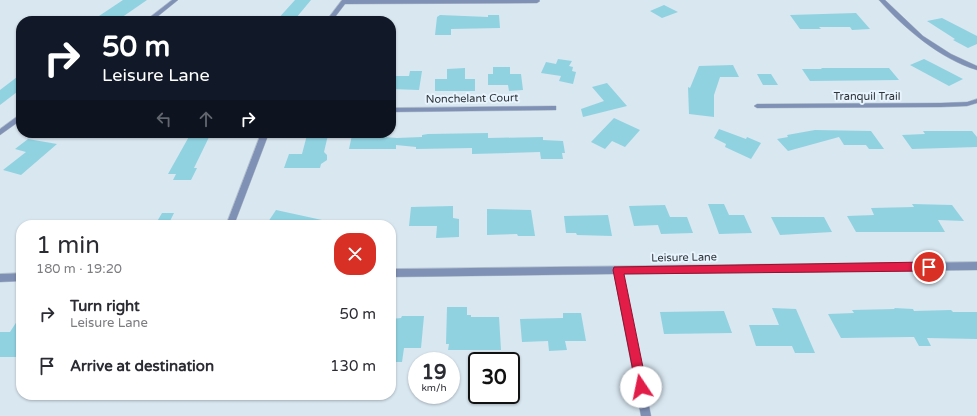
<!DOCTYPE html>
<html lang="en">
<head>
<meta charset="utf-8">
<style>
	body { margin:0; font-family:"Varela Round",sans-serif; background:#f2f2f3; color:#2b2b33; height:100vh; display:flex; flex-direction:column; font-size:15px; white-space:nowrap }
	* { box-sizing:border-box; margin:0 }
	p { font-size:13px; color:#7c7c81 }
	.icon { flex:none; width:22px; height:22px; fill:none; stroke:currentColor; stroke-width:2; stroke-linecap:round; stroke-linejoin:round }
	.map { position:relative; flex:1; overflow:hidden }
	.drawer { position:absolute; left:16px; top:220px; width:380px; height:180px; display:flex; flex-direction:column; background:#fff; border-radius:16px; box-shadow:0 1px 3px #0004 }
	.drawer>* { flex:none }
	.banner { position:absolute; left:16px; top:16px; width:380px; height:122px; border-radius:16px; box-shadow:0 1px 3px #0004; background:#111827; color:#fff; overflow:hidden }
	.speed { position:absolute; left:408px; top:352px; display:flex; gap:8px; font-size:20px; font-weight:700; text-align:center }
	.speed>* { display:grid; place-content:center; width:52px; height:52px; border-radius:50%; background:#fff; box-shadow:0 1px 3px #0004; line-height:1 }
	.speed small { font-size:10px; font-weight:400 }
	.speed .limit { border:2px solid #111; border-radius:6px; background:#fff; color:#111 }
	.pin { position:absolute; display:grid; place-items:center; width:34px; height:34px; color:#fff; margin:-17px; border:2px solid #fff; border-radius:50%; box-shadow:0 1px 4px #0007 }
	.me { position:absolute; width:44px; margin:-22px; rotate:349deg; stroke-linejoin:round; filter:drop-shadow(0 0 3px #0008) }
	.turn { display:flex; align-items:center; gap:14px; height:84px; padding:0 20px; font-size:18px }
	.turn .icon { width:52px; height:52px; stroke-width:2.5 }
	.turn b { display:block; font-size:28px; line-height:34px }
	.lanes { display:flex; align-items:center; height:38px; padding:0 20px; background:#0003; justify-content:center; gap:20px; direction:ltr }
	.lanes .off { opacity:.35 }
	.round { display:grid; place-items:center; flex:none; width:42px; height:42px; border-radius:16px; background:#f2f2f3 }
	.overview { display:flex; align-items:center; justify-content:space-between; height:68px; padding:0 20px }
	h1 { font-size:24px; font-weight:600; line-height:30px }
	ul { padding:0; list-style:none }
	li { display:flex; align-items:center; gap:12px; height:52px; padding:0 20px }
	li div { flex:1 }
	li b { display:block; font-size:15px }
	li em { font-style:normal }
	.map>svg:first-child { display:block }
	.building { fill:#90d2e0 }
	.lines { fill:none; stroke-linecap:round; stroke-linejoin:round }
	.street-casing { stroke:#b7c3cc; stroke-width:1 }
	.street { fill:#8091b6; fill-rule:evenodd }
	.route { fill:#e11d48; stroke:#92132f }
	.labels { text-anchor:middle; stroke-width:4; stroke-linejoin:round; paint-order:stroke }
	.street-label { font-size:11px; fill:#2f3438; stroke:#e7f4fe }
</style>
</head>
<body>
<div class="map">
<svg width="977" height="416" viewBox="0 0 977 416">
	<rect width="100%" height="100%" fill="#d9e7f1"/>
	<path class="building" d="M123 0H147L118 20 99 16Z
		M295 0H311L296 18 292 21H276Z
		M664 5 678 12 662 18 650 11Z
		M856 13 870 29 852 30 850 27H819L821 29H800L790 15Z
		M440 15 488 17V15H499L500 28 451 29V35H435L437 17Z
		M942 18 977 36V44L968 48 953 40 955 39 927 21Z
		M558 59 572 61 569 66 573 67 572 71 576 72 573 84 559 81 561 76 541 73 546 62 556 64Z
		M924 59 932 63 963 79 949 86 910 65Z
		M733 65 739 77H720L714 95V117L689 114 688 87 690 88 699 66Z
		M493 67H510V74H521L523 90 509 91 508 85H488V74H493Z
		M465 68V79H475V91H435V79H447V69Z
		M821 68H889L899 80 810 81 802 69H822Z
		M410 71H422L419 90 391 89V76H409Z
		M21 74V89L0 105V90Z
		M757 74H771L778 85H763Z
		M607 83 627 106 583 117 581 109 604 101 592 87Z
		M614 118 640 130 625 147 612 141 605 149 591 142Z
		M719 129 746 139 747 137 761 143 751 159 725 147 726 144 714 138Z
		M815 130 871 131 884 149H869L866 145H844L839 137 788 151 777 139 788 137 787 135Z
		M923 131H972L977 137V147L912 149 902 135 925 134Z
		M191 133H211L194 168H197L191 180H173L176 174H168Z
		M488 133V138L543 137V140L563 141 565 153H562L563 159H541L540 152 472 154V148L416 149V147L396 145V149H349L352 135H384V137L397 138 422 137V135L428 134Z
		M307 135H328L324 152 327 155V160L321 164 320 168H284L289 154H302Z
		M28 139 57 144 21 175 3 170 26 152 15 149Z
		M708 204H724L729 215H744L752 233 719 234Z
		M912 204 952 205 964 221 938 220 945 232H856L847 216 874 215 871 208 914 207Z
		M665 205 670 217H687L693 233 661 234 658 225 634 226 629 206Z
		M453 206V218L459 219V237L436 238 437 226H409L411 207Z
		M487 209 531 210 535 236H518L517 234 487 235Z
		M276 210 322 220 321 225H266Z
		M162 213H174L168 225H155Z
		M608 215 612 236 577 235 576 233H566L564 216Z
		M771 217H824L832 232 780 235Z
		M447 307H467V315H471V317H499L501 350H448L449 344H446Z
		M772 308 796 309 815 353H795L792 346H756L749 325H779Z
		M894 308 913 309 914 311 951 310 953 312H977V339L927 338 931 346H919L914 337H910L841 338 828 314 854 313 852 310 895 309Z
		M724 311 732 333 664 334 660 312Z
		M563 313H581L586 341H565L567 350 549 351 548 341 522 342 520 319 563 318Z
		M21 315V350L17 357H0V332H10Z
		M402 316H424L421 348H404L402 362H391V319L401 318Z"/>
	<g class="lines">
		<defs>
			<path id="street" d="M172 0H178L152 21H145Z
				M342 0H539L540 1 537 3 345 4 332 21H326Z
				M879 0H885L923 36 951 54 977 66V70C940 59 904 28 879 0Z
				M977 99V103L967 106 941 107 757 108 754 106 757 104 941 103 967 102Z
				M554 106H556V110L391 112V108Z
				M19 115H21V120L0 135V129Z
				M261 133H269L234 225H226Z
				M977 262V270L623 274 651 416H641L614 274 391 277V269Z
				M21 273V281L0 282V274Z"/>
		</defs>
		<use href="#street" class="street-casing"/>
		<use href="#street" class="street"/>
	</g>
	<path class="route" d="M929 262 933 264 934 267 933 270 929 271 624 274 647 387 645 391 641 393 637 391 613 270 614 267Z"/>
	<g class="labels">
		<g class="street-label">
			<text x="867" y="100">Tranquil Trail</text>
			<text transform="translate(472 98) rotate(-1)" y="4">Nonchelant Court</text>
			<text transform="translate(684 257) rotate(-1)" y="4">Leisure Lane</text>
		</g>
	</g>
</svg>
<div class="speed"><div>19<small>km/h</small></div><div class="limit">30</div></div>
<div class="pin" style="left:929px;top:267px;background:#d93025"><svg class="icon" aria-label="arrive" viewBox="0 0 24 24"><path d="M6 21V4h12l-3 4 3 4H6"/></svg></div>
<svg class="me" style="left:641px;top:387px" viewBox="-20 -20 40 40"><circle r="19" fill="#fff"/><path d="M0-13L10 11 0 6-10 11z" fill="#e11d48"/></svg>
<div class="banner">
<div class="turn"><svg class="icon" aria-label="right" viewBox="0 0 24 24"><path d="M7 20v-9h11M14 6l5 5-5 5"/></svg><div><b>50 m</b>Leisure Lane</div></div>
<div class="lanes"><svg class="icon off" aria-label="left" viewBox="0 0 24 24"><path d="M17 20v-9H6M10 6l-5 5 5 5"/></svg><svg class="icon off" aria-label="ahead" viewBox="0 0 24 24"><path d="M12 20V5M6 11l6-6 6 6"/></svg><svg class="icon" aria-label="right" viewBox="0 0 24 24"><path d="M7 20v-9h11M14 6l5 5-5 5"/></svg></div>
</div>
<section class="drawer">
<div class="overview"><div><h1>1 min</h1><p>180 m · 19:20</p></div><a class="round" style="background:#d93025;color:#fff"><svg class="icon" aria-label="close" viewBox="0 0 24 24"><path d="M6 6l12 12M18 6L6 18"/></svg></a></div>
<ul>
<li><svg class="icon" aria-label="right" viewBox="0 0 24 24"><path d="M7 20v-9h11M14 6l5 5-5 5"/></svg><div><b>Turn right</b><p>Leisure Lane</p></div><em>50 m</em></li>
<li><svg class="icon" aria-label="arrive" viewBox="0 0 24 24"><path d="M6 21V4h12l-3 4 3 4H6"/></svg><div><b>Arrive at destination</b></div><em>130 m</em></li>
</ul>
</section>
</div>
</body>
</html>
